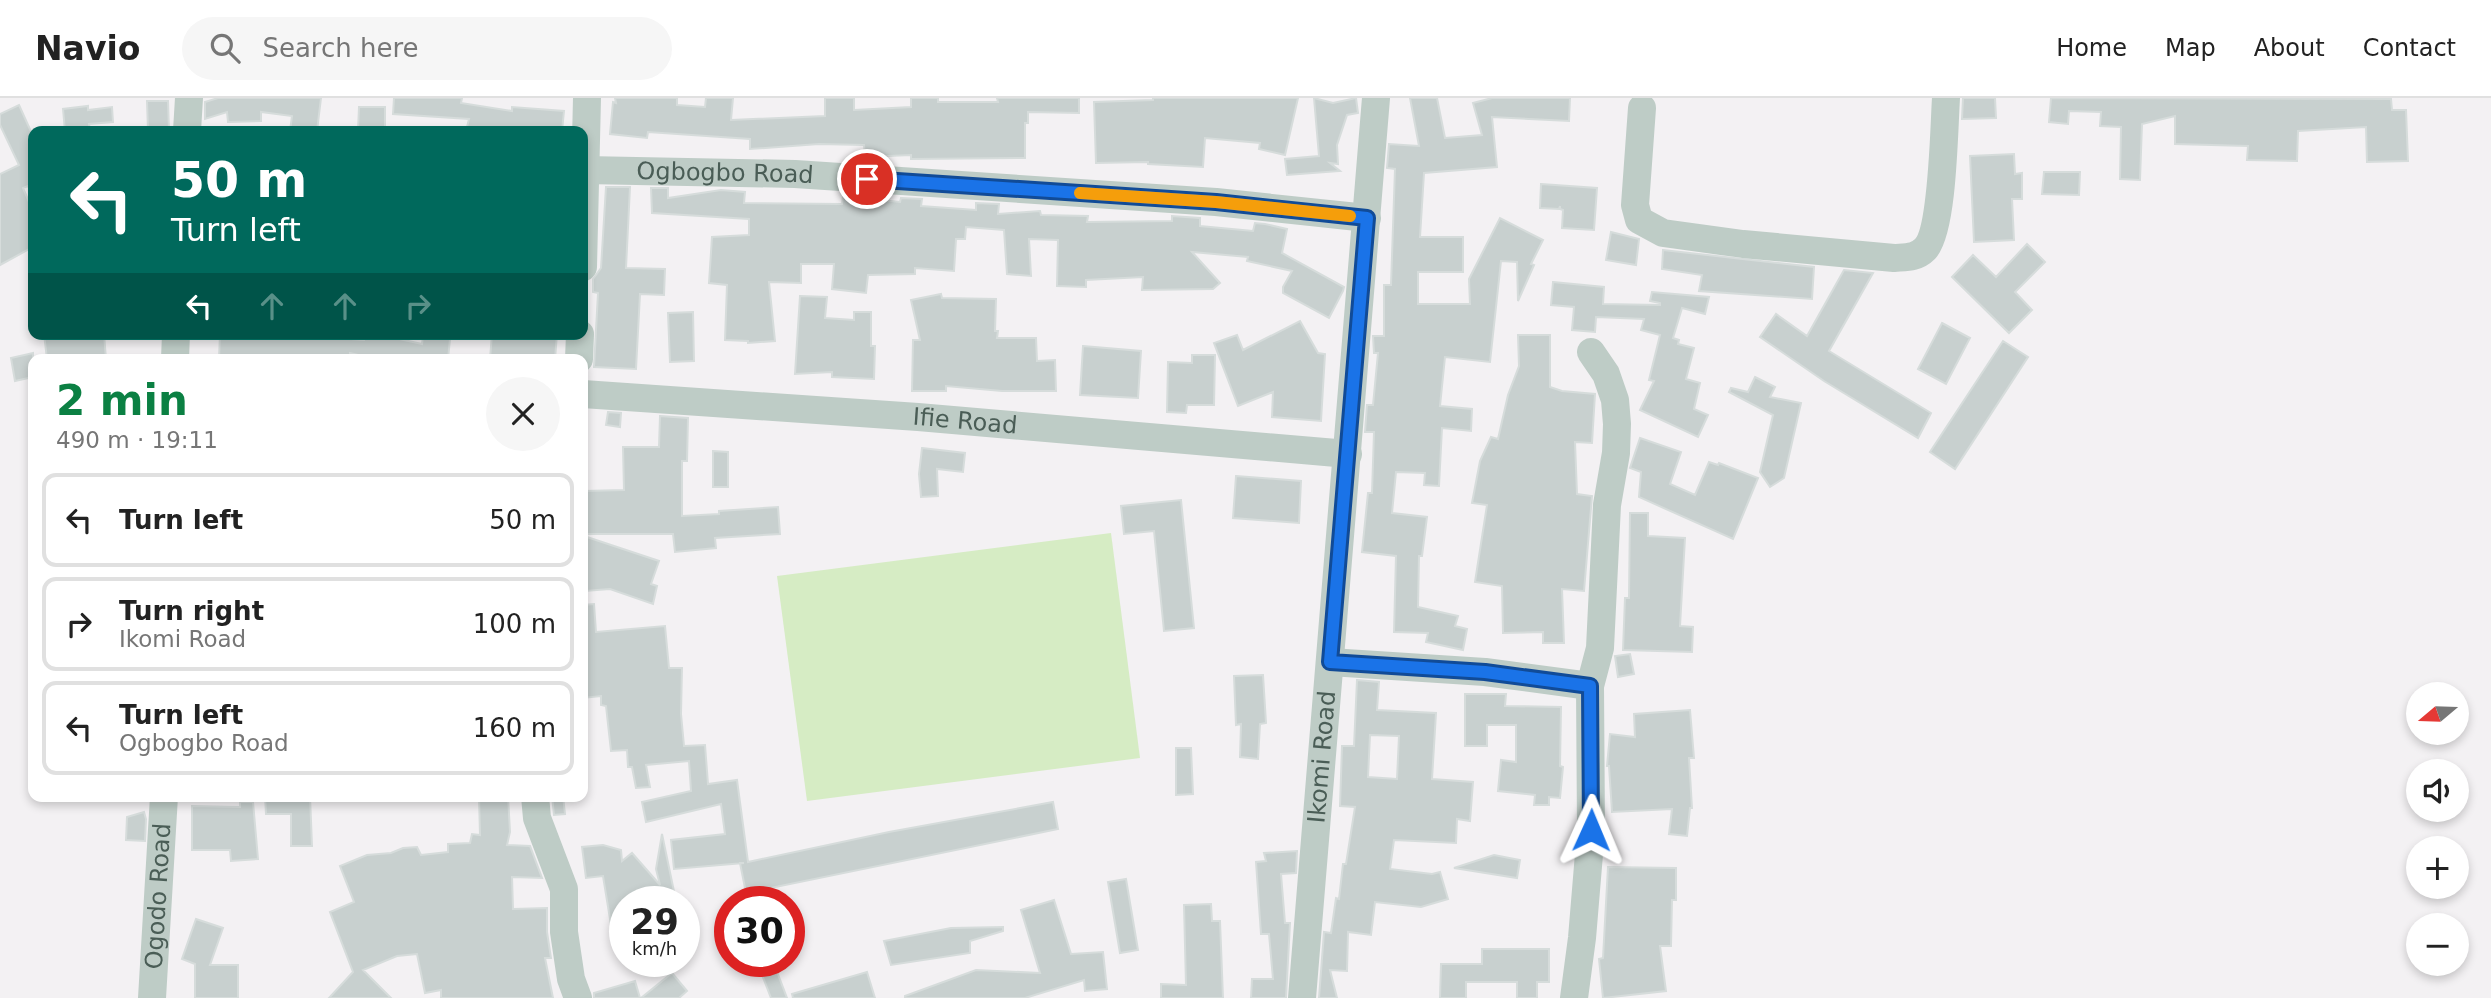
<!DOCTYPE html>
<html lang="en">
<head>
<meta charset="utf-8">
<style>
	body { margin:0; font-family:"DejaVu Sans",sans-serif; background:#f6f6f6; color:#222; height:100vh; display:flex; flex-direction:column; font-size:26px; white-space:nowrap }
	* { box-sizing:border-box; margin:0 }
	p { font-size:23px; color:#767676 }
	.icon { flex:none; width:38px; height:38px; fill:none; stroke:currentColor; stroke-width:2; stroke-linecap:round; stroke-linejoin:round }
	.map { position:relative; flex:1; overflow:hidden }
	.details { position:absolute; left:28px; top:256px; width:560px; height:448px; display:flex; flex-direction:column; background:#fff; border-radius:14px; box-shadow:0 4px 10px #0003 }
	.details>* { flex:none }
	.banner { position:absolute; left:28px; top:28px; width:560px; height:214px; border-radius:14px; box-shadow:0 4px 10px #0003; background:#00695c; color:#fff; overflow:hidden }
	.needle { width:46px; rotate:251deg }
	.fabs { position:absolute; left:2406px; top:584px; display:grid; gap:14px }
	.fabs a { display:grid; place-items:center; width:63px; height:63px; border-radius:50%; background:#fff; box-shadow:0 4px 10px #0003; font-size:35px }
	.speed { position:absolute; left:609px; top:788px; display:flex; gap:14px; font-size:35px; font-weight:700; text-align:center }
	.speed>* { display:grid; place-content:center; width:91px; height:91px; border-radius:50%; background:#fff; box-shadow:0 4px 10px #0003; line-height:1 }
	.speed small { font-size:18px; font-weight:400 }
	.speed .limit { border:10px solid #d22; background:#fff; color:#111 }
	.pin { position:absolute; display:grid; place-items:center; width:60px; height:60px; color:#fff; margin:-30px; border:4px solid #fff; border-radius:50%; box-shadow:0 2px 7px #0007 }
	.me { position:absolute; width:77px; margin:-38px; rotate:1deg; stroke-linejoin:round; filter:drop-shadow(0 0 5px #0008) }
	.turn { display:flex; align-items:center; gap:24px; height:147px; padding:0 28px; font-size:32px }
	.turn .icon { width:91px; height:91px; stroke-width:2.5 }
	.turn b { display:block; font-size:49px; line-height:60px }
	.lanes { display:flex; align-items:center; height:66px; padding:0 28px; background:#0003; justify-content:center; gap:35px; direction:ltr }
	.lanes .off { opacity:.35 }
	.round { display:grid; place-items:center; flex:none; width:74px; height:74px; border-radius:37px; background:#f6f6f6 }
	.overview { display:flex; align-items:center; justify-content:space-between; height:119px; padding:0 28px }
	h1 { font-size:42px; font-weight:600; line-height:52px; color:#0b8043 }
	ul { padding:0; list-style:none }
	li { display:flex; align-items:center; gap:21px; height:94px; margin:0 14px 10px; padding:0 14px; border:4px solid #e0e0e0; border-radius:14px }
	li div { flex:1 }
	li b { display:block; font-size:26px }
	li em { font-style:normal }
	header { display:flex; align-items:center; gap:42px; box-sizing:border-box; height:98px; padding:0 35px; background:#fff; border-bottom:2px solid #e0e0e0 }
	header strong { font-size:33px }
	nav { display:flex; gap:38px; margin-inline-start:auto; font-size:24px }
	.search { width:490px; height:63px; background:#f6f6f6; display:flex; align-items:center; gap:18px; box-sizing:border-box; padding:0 24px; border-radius:38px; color:#767676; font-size:26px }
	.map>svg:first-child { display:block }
	.green { fill:#d6ecc4 }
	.building { fill:#c8d0cf; stroke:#d6dcdb; stroke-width:2; fill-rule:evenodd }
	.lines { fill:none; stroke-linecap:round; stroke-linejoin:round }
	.minor { stroke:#beccc6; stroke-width:28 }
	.route-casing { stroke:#114b97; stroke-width:18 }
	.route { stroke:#1a73e8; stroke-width:12 }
	.slow { stroke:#f59e0b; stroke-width:12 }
	.labels { text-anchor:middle; stroke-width:6; stroke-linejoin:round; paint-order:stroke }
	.street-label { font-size:24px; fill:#4a5d56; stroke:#fff }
</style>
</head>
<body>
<header>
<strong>Navio</strong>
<div class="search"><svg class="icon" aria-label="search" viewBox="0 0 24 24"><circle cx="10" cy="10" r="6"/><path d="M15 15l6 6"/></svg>Search here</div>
<nav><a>Home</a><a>Map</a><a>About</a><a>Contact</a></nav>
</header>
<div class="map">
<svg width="2491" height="900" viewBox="0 0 2491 900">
	<rect width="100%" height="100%" fill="#f3f1f3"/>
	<path class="green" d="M1111 435 1140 660 807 703 777 478Z"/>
	<path class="building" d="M218 0H321L317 33H290L292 18 261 14V23L228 24 227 14 205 21V4Z
		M394 0H462L461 5 512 13V9L564 13 562 33H466L469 21 393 16Z
		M615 0H677V7L705 9 706 0H733L731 22 825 18V0H854V12L911 9V0H938V4H998L997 0H1079V15L1028 14V25H1025V60L911 61V57L865 59 864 47 819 46 750 51V41L648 34 647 40 610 36 613 4 616 5Z
		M1153 0H1298L1285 57 1259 51 1260 45 1205 40 1203 69 1148 66V64L1096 65 1094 4 1153 2Z
		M1314 0 1333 5 1356 0 1358 15 1347 17 1337 47 1338 66 1330 65 1340 73 1287 77 1285 61 1319 58Z
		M1410 0H1437L1445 40 1482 37 1473 5 1492 0H1570L1569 23 1492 19 1497 69 1424 75 1420 139H1463V174H1418V206H1470L1469 181 1500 120 1543 142 1531 166 1534 167 1518 203 1517 164 1501 163 1490 264 1445 259 1440 308 1472 311 1471 333 1442 330 1439 388 1424 387 1425 375 1396 374 1392 415 1427 419 1422 458H1419L1418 509 1458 518 1455 528 1467 531 1463 552 1426 544 1428 535 1394 534 1396 458 1362 454 1368 395H1372L1374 334H1365L1367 307H1373L1378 255H1374L1373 238H1384V187H1391L1395 71 1387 70 1389 46 1419 48Z
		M1963 0H1995L1996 20 1962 21Z
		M2051 0 2391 1 2392 12H2406L2408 63 2367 64 2366 29 2298 33 2297 63 2247 62 2248 48 2175 46V18L2142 26 2140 82 2120 81 2121 29 2100 28 2101 14 2069 13 2068 26 2049 24Z
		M147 3H168L169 33H148Z
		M19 7 33 38V98L28 88 23 90 33 113V149L0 167V76L19 67 0 27V16Z
		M88 8V12L112 9 113 24 89 26 90 33H65L63 11Z
		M359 9H385V33H358Z
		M2014 56 2015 76 2022 75V101H2012L2014 142 1974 144 1970 58Z
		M2044 74H2080L2079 97 2042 96Z
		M1541 86 1597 90 1594 132 1562 130 1563 112 1560 111V108L1559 111 1540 110Z
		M606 89H630L626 170 665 171 664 197 640 196 636 271 594 269 598 195 593 194V181L601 170Z
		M651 90H668V100L721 92 745 94 744 105 842 106 843 98 900 104 901 100 922 101 921 108 976 112V105L999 106 998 116 1040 113 1041 117 1088 118 1087 124 1172 123V118L1200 120V128L1253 133 1255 125 1265 126 1287 131 1282 155 1344 189 1343 193 1329 220 1283 195V189L1292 173 1247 163 1248 159 1192 154 1220 185 1213 191 1142 192 1143 179 1086 182V189L1057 188 1058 142 1029 141 1031 178 1007 176 1004 132 966 129 965 141H956L954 173 915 170V176L868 177 866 195 832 191 834 166H801V185L769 184 775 243 748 245V243L725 242 727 187 709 185 712 139 749 137V121L652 115Z
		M1611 134 1639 141 1636 167 1606 162Z
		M2027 146 2045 164 2015 194 2032 212 2009 235 1952 179 1973 157 1996 179Z
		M1663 152 1814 169 1812 201 1699 193 1702 177 1662 171Z
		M1844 172 1873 175 1829 253 1931 315 1918 340 1824 283 1760 239 1776 216 1807 238Z
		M1553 184 1604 189 1603 206 1660 207V205L1650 203 1652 194 1709 199 1705 216 1682 210 1673 240 1679 242 1678 246 1694 250 1686 281 1700 285 1694 311 1708 317 1698 339 1640 312 1654 283 1649 282 1660 237 1641 232 1644 221 1596 219 1595 234 1572 232 1574 209 1551 207Z
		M941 196 942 200 996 201 995 233H998L997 240H1036L1037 263 1055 262 1056 293H1002L946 288V293H912L913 242H920L911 202Z
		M800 198 827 199 825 220 854 222V214H871V248H875L874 281 832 279V274L795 276Z
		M693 214 694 263 670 264 668 215Z
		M1300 223 1318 255 1325 256 1321 323 1272 319 1273 294 1238 308 1214 245 1237 237 1243 252Z
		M1942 225 1970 240 1946 286 1918 271Z
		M44 236H104L106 261H47Z
		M220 236H282L364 242 365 236H377L422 246 423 238 450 241 448 261H375L350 255V261H219Z
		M492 236H557L555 261H490Z
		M1518 237H1550V289L1562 293 1595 296 1592 345 1575 344 1577 396 1592 398 1584 493 1562 491 1564 545H1543V534L1503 535 1502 488 1475 484 1487 407 1472 405 1480 363 1491 339 1498 341 1508 297 1519 268Z
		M2003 243 2028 259 1955 371 1930 354Z
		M1083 248 1141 253 1138 300 1080 297Z
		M33 255V279L15 283 11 260Z
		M1192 257H1215L1214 307H1187L1186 315 1167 314 1168 264 1192 265Z
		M1755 279 1775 289 1770 299 1801 305 1784 380 1770 389 1760 374 1773 317 1729 294 1731 290 1748 294Z
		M608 314 621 315 620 329 606 327Z
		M660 318 688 320 687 363H682V418L719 416V413L778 409 780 436 715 440 716 450 675 454 673 436H584V393L624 392 623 349H659Z
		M1640 340 1681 354 1670 386 1695 397 1709 364 1718 367 1719 365 1758 380 1733 441 1639 399 1641 374 1630 370Z
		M922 350 965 355 963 374 937 371 938 398 921 399 919 376Z
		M713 353 728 354V389H713Z
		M1236 378 1301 383 1299 425 1233 420Z
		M1181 402 1194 530 1164 533 1154 433 1124 436 1121 408Z
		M1630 415H1648V438L1685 440 1680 528 1693 529 1692 554 1623 552 1625 500H1629Z
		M584 438 659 463 651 486 657 488 653 506 610 491 585 493 583 466Z
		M594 506 596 534 665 528 669 570H682L681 616 684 648 705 647 708 686 737 682 748 764 889 734 1053 704 1058 731 746 795 740 765H744L674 771 671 742 725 736 721 706 646 724 642 704 691 693 689 663 646 667 650 689 636 690 632 669H628L627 652 611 653 606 608 601 607V598L583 600V507Z
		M1630 556 1634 576 1618 579 1615 558Z
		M1263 577 1266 625 1260 626 1258 661 1240 659 1241 626 1236 627 1234 578Z
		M1357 582 1379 584 1377 612 1436 615 1432 681 1473 684 1470 723 1457 721 1456 745 1394 742 1390 771 1432 776 1440 774 1448 801 1421 809 1375 804 1371 837 1348 834 1347 873 1330 872 1337 900H1319L1324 834 1331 835 1336 800 1339 801 1343 766H1346L1355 709 1340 708 1342 648H1354ZM1370 637 1399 638 1397 681 1368 679Z
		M1465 596H1506L1505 608 1561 609 1560 668 1563 669 1560 700 1549 699V707H1534L1535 697 1498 693 1501 662 1516 664V627H1487V648H1465Z
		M1690 612 1694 660H1689L1692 710H1690L1687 738 1669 736 1672 711 1612 714 1609 668H1607L1610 636 1635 639 1634 616Z
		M1176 650H1191L1193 696 1176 697Z
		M265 698H310L312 748H291V716H266Z
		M479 698H508L510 734 507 747 530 748 542 780 512 779 513 811 547 810V834L551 860H545L553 900H441V892L425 895 417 856 397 858 363 872 391 900H329L353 874 330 814 354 804 340 768 367 757 391 755 403 750 417 749 421 757 448 754V746L470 745 472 736 480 737Z
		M552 698H563L565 716 554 717Z
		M240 704H253L258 761 231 763 230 752H192V708L240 709Z
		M144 714 146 721 145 743 126 742 127 719Z
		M662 736 676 803H625V824L611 827 603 778 586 780 582 749 603 747 621 752 622 763 632 755 660 787 656 771Z
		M1297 753 1296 775 1281 776 1285 825H1290L1286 900H1251L1252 881H1273L1269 836H1261L1256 764 1266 763 1264 755Z
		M1494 757 1520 762 1517 780 1454 770Z
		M1608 769 1676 770V802H1672L1671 848H1660L1666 893 1603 900 1599 861 1603 860Z
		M1126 781 1138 852 1120 855 1108 784Z
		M1054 802 1071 856 1103 854 1107 891 1085 893 1084 882 1025 900H905V898L976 872 1040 875 1021 812Z
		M1211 806 1212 823H1220L1223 900H1161V886L1186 887 1184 807Z
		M196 821 223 830 210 867H238V900H195V866L182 861Z
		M1003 829V833L970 843V855L891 867 884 843 951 830Z
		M1482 851H1549V884H1537V900H1517V884H1466V900H1440L1441 866H1482Z
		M773 863 787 900H771L759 869Z
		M867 874 875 900H793L792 896Z
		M672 875 687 893 679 900H641Z
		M635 883 640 900H594V895Z"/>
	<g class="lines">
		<g class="minor">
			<path d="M1642 10 1635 107 1639 122 1663 135 1743 146 1894 160C1906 159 1916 160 1925 151 1943 133 1944 29 1946 0"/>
			<path d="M187 33 189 0"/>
			<path id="s1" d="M585 72 795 76 1216 104 1367 120"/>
			<path d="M583 169 587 0"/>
			<path d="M175 261 176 236"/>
			<path d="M579 261 580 236"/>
			<path id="s2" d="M583 296 918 319 1348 356"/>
			<path d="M1330 564 1485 574 1590 588"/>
			<path d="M535 698 537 720 564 791V834L571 881 578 900"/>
			<path id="s3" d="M152 900 164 698"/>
			<path id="s4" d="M1302 900 1376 0"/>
			<path d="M1574 900 1582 840 1591 732 1590 588 1600 550 1607 407 1616 355 1617 326 1615 302 1606 276 1591 254"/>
		</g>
	</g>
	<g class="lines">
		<defs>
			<path id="route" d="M867 81 1216 104 1367 120 1330 564 1485 574 1590 588 1591 732"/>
		</defs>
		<use href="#route" class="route-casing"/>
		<use href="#route" class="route"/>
		<path class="slow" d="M1080 95 1216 104 1350 118"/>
	</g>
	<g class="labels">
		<g class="street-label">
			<text dy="8" stroke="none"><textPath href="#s1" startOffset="140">Ogbogbo Road</textPath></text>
			<text dy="8" stroke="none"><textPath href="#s2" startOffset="383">Ifie Road</textPath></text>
			<text dy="8" stroke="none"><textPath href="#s4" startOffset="242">Ikomi Road</textPath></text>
			<text dy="8" stroke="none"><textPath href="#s3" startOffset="102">Ogodo Road</textPath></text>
		</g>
	</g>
</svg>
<div class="fabs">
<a><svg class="needle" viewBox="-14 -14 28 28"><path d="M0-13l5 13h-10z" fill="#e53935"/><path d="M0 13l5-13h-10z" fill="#767676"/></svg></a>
<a><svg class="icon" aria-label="sound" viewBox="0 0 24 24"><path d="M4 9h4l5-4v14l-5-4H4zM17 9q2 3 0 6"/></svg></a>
<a>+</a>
<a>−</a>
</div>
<div class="speed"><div>29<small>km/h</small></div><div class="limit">30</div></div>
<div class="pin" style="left:867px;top:81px;background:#d93025"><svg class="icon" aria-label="arrive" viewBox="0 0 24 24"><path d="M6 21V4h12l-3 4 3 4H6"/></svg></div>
<svg class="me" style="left:1591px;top:732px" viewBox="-20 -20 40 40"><path d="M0-17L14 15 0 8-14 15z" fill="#1a73e8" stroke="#fff" stroke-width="4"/></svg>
<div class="banner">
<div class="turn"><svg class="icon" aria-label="left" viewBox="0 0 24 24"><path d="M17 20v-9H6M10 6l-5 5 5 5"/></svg><div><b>50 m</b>Turn left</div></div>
<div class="lanes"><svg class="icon" aria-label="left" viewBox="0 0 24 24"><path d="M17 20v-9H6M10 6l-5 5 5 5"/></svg><svg class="icon off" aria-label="ahead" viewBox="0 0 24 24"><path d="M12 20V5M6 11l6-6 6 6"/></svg><svg class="icon off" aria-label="ahead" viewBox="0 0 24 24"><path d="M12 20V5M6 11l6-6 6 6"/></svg><svg class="icon off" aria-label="right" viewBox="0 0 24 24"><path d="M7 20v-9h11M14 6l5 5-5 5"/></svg></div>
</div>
<section class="details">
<div class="overview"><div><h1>2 min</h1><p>490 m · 19:11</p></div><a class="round"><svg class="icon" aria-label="close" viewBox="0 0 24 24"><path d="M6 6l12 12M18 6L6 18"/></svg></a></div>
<ul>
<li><svg class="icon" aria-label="left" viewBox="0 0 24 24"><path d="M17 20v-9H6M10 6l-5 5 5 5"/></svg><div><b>Turn left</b></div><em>50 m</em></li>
<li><svg class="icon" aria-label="right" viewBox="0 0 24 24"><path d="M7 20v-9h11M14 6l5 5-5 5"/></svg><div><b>Turn right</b><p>Ikomi Road</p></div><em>100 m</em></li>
<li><svg class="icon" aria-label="left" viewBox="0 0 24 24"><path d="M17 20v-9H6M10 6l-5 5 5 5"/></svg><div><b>Turn left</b><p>Ogbogbo Road</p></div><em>160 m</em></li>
</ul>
</section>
</div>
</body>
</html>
